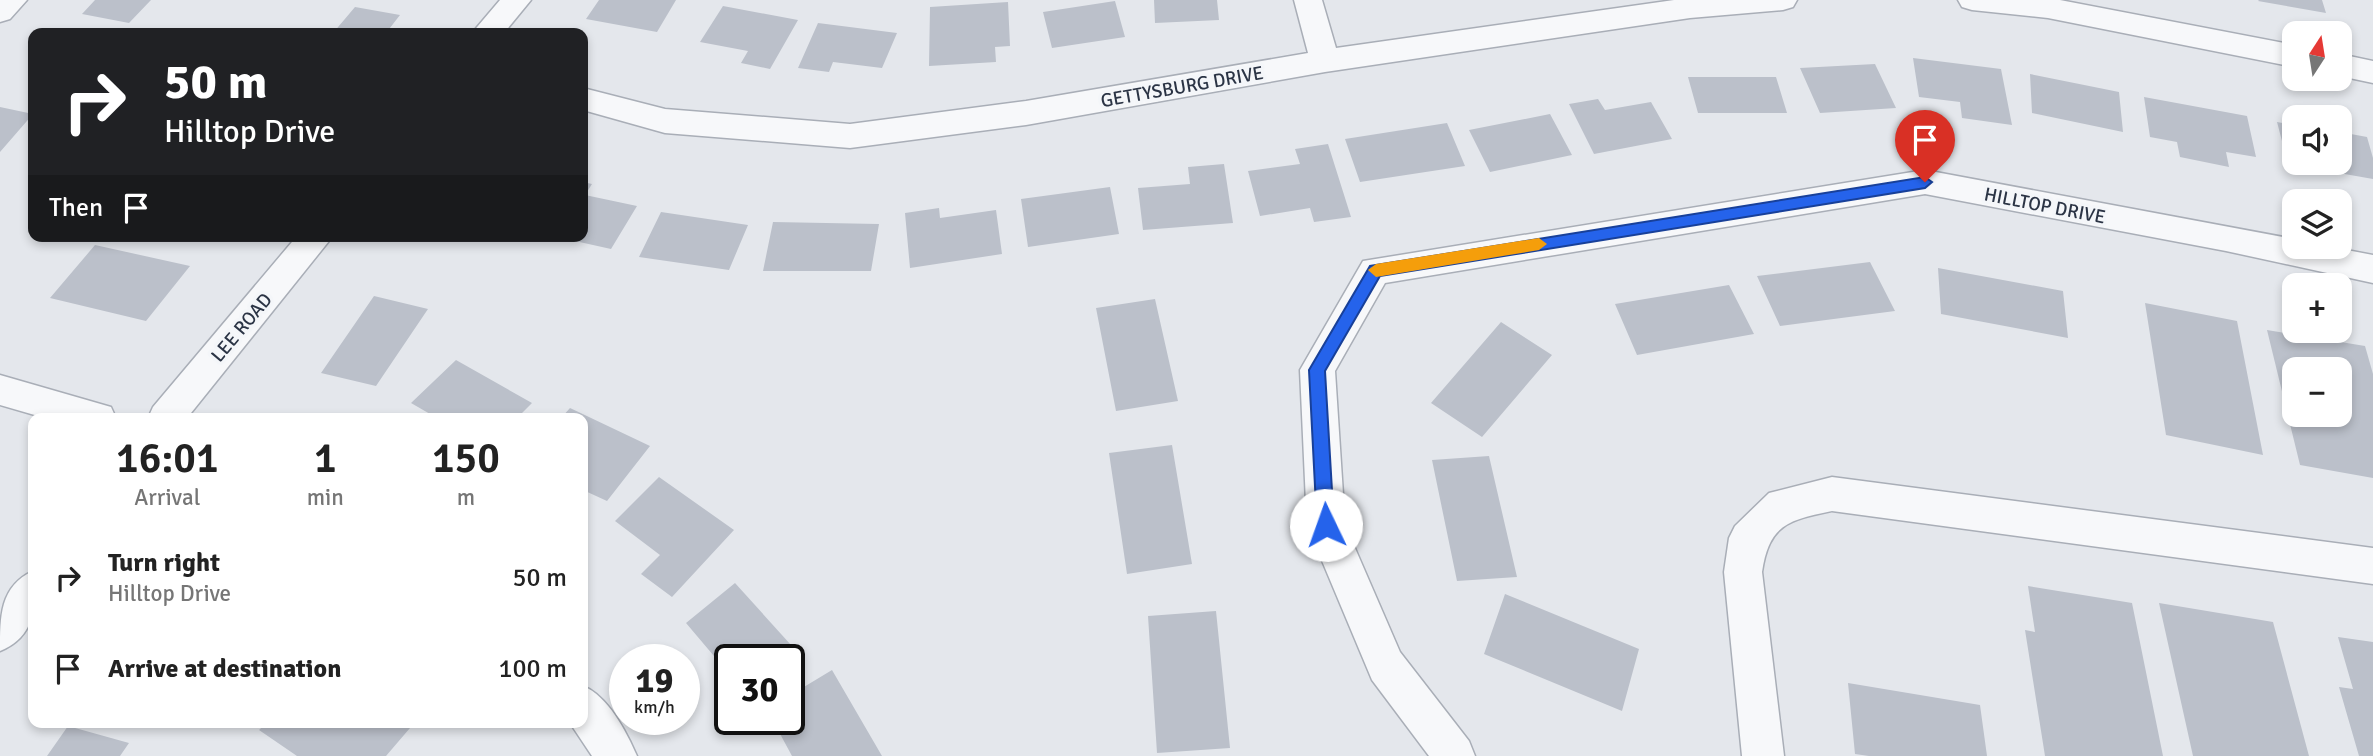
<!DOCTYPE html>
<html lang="en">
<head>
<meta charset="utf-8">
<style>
	body { margin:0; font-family:Signika,sans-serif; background:#f2f2f2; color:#222; height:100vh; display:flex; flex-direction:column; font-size:26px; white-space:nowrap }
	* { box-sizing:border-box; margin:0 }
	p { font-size:23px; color:#767676 }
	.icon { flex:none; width:38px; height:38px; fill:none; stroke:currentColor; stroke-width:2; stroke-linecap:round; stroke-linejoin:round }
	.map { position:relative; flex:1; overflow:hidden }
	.sheet { position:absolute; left:28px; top:413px; width:560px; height:315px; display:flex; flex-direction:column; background:#fff; border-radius:14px; box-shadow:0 4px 10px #0003 }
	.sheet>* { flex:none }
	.banner { position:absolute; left:28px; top:28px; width:560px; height:214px; border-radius:14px; box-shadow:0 4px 10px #0003; background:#202124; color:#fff; overflow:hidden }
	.needle { width:46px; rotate:12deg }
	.tools { position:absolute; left:2282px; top:21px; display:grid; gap:14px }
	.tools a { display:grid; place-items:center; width:70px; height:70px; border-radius:14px; background:#fff; box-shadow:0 4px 10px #0003; font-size:35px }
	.speed { position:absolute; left:609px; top:644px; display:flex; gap:14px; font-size:35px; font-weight:700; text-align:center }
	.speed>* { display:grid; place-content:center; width:91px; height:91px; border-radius:50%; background:#fff; box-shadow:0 4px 10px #0003; line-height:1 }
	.speed small { font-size:18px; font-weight:400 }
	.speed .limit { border:4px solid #111; border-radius:10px; background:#fff; color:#111 }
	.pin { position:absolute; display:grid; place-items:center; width:60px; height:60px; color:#fff; margin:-72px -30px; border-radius:50% 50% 50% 0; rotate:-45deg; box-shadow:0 0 7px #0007 }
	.pin .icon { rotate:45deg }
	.me { position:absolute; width:77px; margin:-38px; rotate:357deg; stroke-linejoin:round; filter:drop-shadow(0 0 5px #0008) }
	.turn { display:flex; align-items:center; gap:24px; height:147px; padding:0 21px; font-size:32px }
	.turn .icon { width:91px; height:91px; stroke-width:2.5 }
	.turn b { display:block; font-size:49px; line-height:60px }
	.then { display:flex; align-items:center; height:66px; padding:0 21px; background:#0003; gap:14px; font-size:26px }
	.eta { display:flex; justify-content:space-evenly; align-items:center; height:119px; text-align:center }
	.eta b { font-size:42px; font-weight:600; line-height:49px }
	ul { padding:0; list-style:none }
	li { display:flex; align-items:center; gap:21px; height:91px; padding:0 21px }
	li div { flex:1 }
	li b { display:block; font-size:26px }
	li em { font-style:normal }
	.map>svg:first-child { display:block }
	.building { fill:#bbc0ca; fill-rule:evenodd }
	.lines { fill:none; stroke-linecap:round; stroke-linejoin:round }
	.minor-casing { stroke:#a9aeb7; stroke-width:3 }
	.minor { fill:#f7f8fa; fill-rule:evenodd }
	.route { fill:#2563eb; stroke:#184099; stroke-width:2 }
	.slow { fill:#f59e0b }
	.labels { text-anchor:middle; stroke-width:7; stroke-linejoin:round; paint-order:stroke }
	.street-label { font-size:19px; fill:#2b3445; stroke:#f4f6f9 }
</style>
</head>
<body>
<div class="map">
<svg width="2373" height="756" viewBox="0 0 2373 756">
	<rect width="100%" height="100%" fill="#e4e7ec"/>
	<path class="building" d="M95 0H151L129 23 82 14Z
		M599 0H676L657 32 586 19Z
		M1154 0H1217L1219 20 1155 23Z
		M2259 0H2322L2326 13 2258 1Z
		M1115 1 1125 37 1052 48 1043 12Z
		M1008 2 1010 46 995 47 996 62 929 66 930 7Z
		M723 6 798 20 770 69 741 63 748 51 700 42Z
		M355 7 400 15 386 33H333Z
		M818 23 897 33 882 68 833 62 829 72 798 68Z
		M1913 58 2001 69 2012 125 1962 118 1960 102 1919 97Z
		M1875 64 1896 108 1820 113 1800 68Z
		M2030 74 2119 92 2123 132 2032 113Z
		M1688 77H1776L1787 113H1698Z
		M2144 97 2247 116 2256 157 2226 152 2229 167 2180 157 2177 142 2150 137Z
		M1598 99 1605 110 1651 102 1672 139 1594 154 1569 104Z
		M0 107 33 114 0 152Z
		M1550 114 1572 155 1490 172 1469 130Z
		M2277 122 2294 125V163H2340V132L2367 137 2373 158V179L2288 164Z
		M1447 123 1465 166 1360 182 1345 139Z
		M1328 144 1351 217 1314 222 1310 208 1260 216 1248 171 1300 164 1295 149Z
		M1224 164 1233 223 1143 230 1138 188 1190 184 1188 167Z
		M583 182 592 184 585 195 637 206 611 249 557 237 583 236Z
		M1110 187 1119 234 1028 247 1021 199Z
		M939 208 940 218 996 210 1002 254 910 268 905 213Z
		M661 212 748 225 729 270 639 257Z
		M773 222 879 224 871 271H763Z
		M95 245 190 266 146 321 50 298Z
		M1870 262 1895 311 1780 326 1757 276Z
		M1938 268 2063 291 2068 338 1941 314Z
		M1729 285 1754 334 1637 355 1615 304Z
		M374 296 428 309 376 386 321 373Z
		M1155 299 1178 401 1116 411 1096 308Z
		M2145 303 2237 321 2263 455 2166 435Z
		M1501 322 1552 355 1482 437 1431 403Z
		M2267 330 2365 346 2373 374V478L2300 465ZM2294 369H2340V415H2294Z
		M456 360 532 403 517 418H437L411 403Z
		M570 408 650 446 607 501 583 490V418H561Z
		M1172 445 1192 564 1127 574 1109 453Z
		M1489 456 1517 577 1457 581 1432 460Z
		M659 477 734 530 672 597 641 574 660 555 615 521Z
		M735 583 791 645 774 660H730V675L686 623Z
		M2028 586 2132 603 2163 756H2045L2025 630 2035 632Z
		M1505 594 1639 649 1622 711 1484 654Z
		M2159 603 2273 622 2309 756H2193Z
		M1216 611 1230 748 1157 753 1148 616Z
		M2338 637 2373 642V756H2359L2339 687 2353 689Z
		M832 670 882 756H792L772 719H789V696Z
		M1848 683 1980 705 1987 756H1869L1855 754Z
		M266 723H401L410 728 386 756H297L259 730Z
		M68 726 129 743 120 756H47Z"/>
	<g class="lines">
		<defs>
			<path id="minor" d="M0 0H27L10 19 0 22Z
				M500 0H531L504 33H472Z
				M1294 0H1322L1336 48 1674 0H1797L1793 7 1783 10 1690 18 1325 72 1026 125 850 148 665 133 583 110V88L665 109 850 124 1026 101 1308 53Z
				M1958 0H2060L2294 45V67L2048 18 1972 10 1962 7Z
				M2340 54 2373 61V83L2340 76Z
				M1925 170 2294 239V247H2331L2373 255V283L2226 251 1925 194 1385 283 1335 371 1345 525 1400 652 1469 741 1475 756H1429L1372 680 1307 525 1300 370 1363 261Z
				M297 236H333L187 418H148L153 407Z
				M0 375 111 407 116 418H45L0 405Z
				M1832 477 2373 548V584L1832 511C1789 520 1769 524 1762 572L1784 756H1742L1724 572 1729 538 1735 526 1769 493Z
				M33 571C35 605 37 636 0 651 0 616 0 586 33 571Z
				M583 686C608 696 626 731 637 756H592L570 723H583Z"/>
		</defs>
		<use href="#minor" class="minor-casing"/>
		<use href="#minor" class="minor"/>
	</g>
	<path class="route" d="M1925 177 1932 182 1925 188 1380 276 1325 371 1334 525 1332 531 1326 533 1320 531 1317 525 1309 370 1370 266Z"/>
	<path class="slow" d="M1539 238 1547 244 1539 250 1376 277 1368 270 1376 264Z"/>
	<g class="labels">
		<g class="street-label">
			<text transform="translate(1182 86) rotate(-10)" y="7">GETTYSBURG DRIVE</text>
			<text transform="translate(2045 205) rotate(11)" y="7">HILLTOP DRIVE</text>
			<text transform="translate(241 327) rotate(-50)" y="7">LEE ROAD</text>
		</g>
	</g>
</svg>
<div class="tools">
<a><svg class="needle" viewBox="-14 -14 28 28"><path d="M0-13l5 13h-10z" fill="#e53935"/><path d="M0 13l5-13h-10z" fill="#767676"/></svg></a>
<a><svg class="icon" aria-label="sound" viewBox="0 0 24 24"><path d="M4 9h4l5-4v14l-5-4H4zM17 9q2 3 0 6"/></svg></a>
<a><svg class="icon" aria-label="layers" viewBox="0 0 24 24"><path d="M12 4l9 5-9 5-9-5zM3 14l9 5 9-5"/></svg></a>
<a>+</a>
<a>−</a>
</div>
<div class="speed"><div>19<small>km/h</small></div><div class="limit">30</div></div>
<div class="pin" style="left:1925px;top:182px;background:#d93025"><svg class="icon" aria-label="arrive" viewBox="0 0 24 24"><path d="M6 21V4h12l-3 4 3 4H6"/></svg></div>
<svg class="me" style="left:1326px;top:525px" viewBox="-20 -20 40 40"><circle r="19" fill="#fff"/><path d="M0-13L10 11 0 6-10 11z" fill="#2563eb"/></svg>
<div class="banner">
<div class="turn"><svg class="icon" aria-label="right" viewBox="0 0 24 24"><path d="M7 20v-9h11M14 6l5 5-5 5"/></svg><div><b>50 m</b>Hilltop Drive</div></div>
<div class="then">Then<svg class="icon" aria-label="arrive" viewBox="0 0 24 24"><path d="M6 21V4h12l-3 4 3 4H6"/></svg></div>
</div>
<section class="sheet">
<div class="eta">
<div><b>16:01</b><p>Arrival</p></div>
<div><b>1</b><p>min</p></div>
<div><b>150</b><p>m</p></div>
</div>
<ul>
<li><svg class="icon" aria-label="right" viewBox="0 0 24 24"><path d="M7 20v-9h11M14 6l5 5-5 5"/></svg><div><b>Turn right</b><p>Hilltop Drive</p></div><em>50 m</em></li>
<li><svg class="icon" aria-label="arrive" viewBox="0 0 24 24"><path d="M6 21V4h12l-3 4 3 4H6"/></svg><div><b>Arrive at destination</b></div><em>100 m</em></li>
</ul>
</section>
</div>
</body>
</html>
